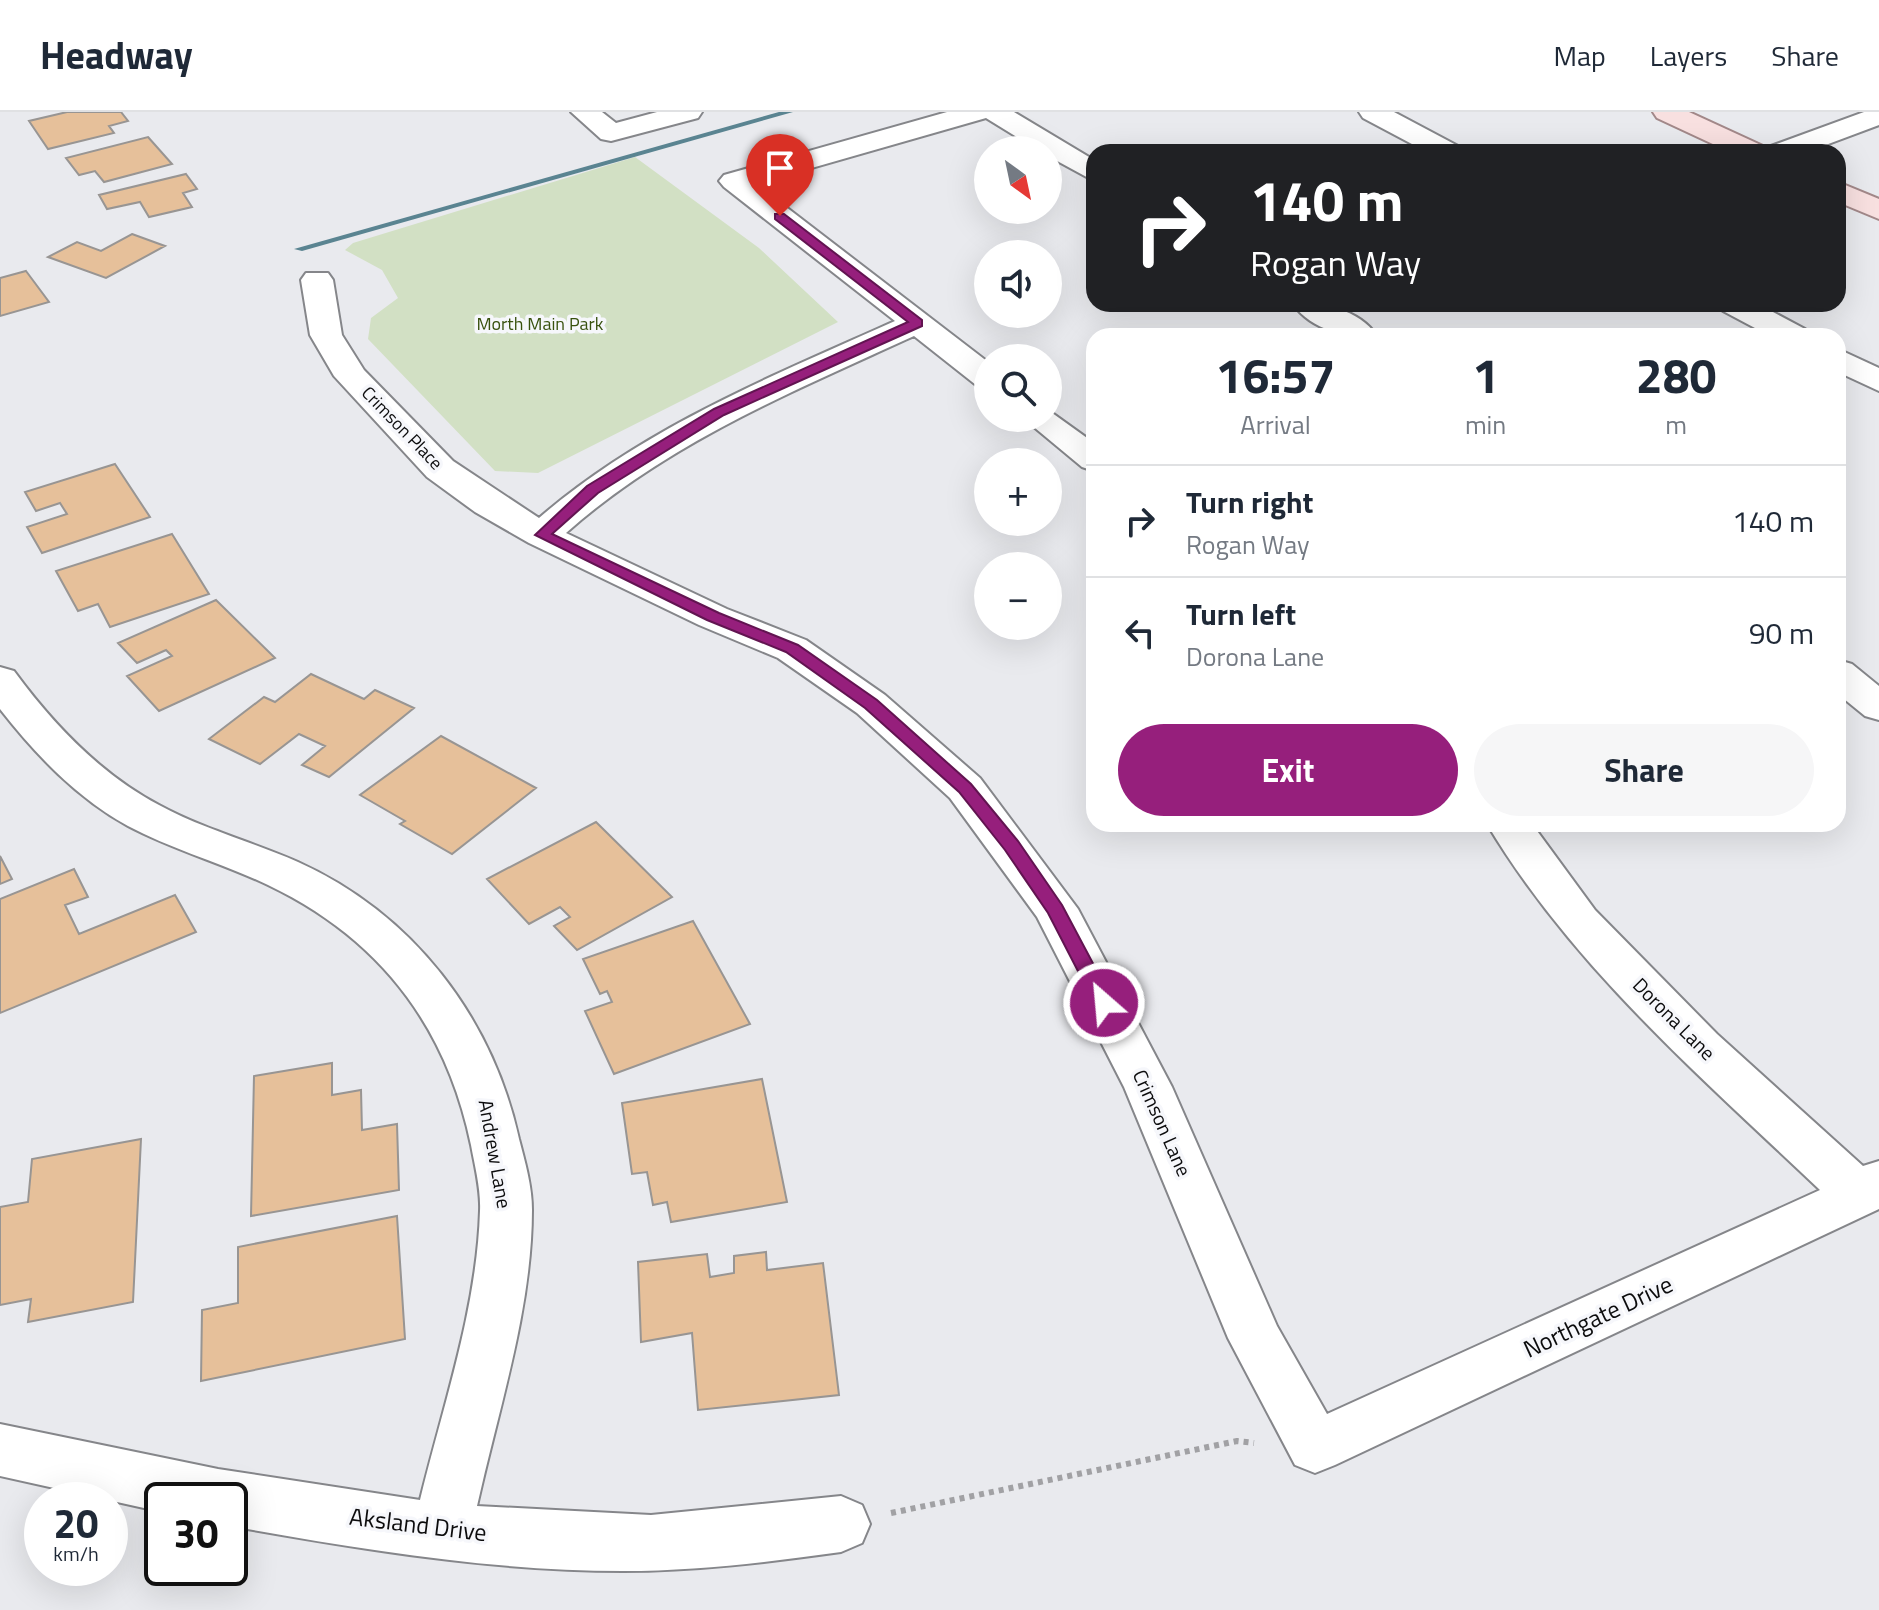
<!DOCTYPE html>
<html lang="en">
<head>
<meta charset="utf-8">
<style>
	body { margin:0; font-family:"Titillium Web",sans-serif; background:#f6f6f7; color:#1f2937; height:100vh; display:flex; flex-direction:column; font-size:30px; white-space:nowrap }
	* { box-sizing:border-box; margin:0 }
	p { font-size:26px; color:#747a83 }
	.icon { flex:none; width:44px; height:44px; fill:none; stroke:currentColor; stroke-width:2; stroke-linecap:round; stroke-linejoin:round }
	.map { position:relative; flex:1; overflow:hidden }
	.sheet { position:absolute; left:1086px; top:216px; width:760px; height:504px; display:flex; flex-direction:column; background:#fff; border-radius:24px; box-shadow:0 8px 32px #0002 }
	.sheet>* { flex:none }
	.banner { position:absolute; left:1086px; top:32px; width:760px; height:168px; border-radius:24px; box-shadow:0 8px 32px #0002; background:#202124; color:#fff; overflow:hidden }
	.needle { width:52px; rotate:147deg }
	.fabs { position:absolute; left:974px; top:24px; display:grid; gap:16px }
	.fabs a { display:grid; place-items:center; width:88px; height:88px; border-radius:50%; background:#fff; box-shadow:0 8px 32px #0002; font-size:40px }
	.speed { position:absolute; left:24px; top:1370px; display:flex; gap:16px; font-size:40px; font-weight:700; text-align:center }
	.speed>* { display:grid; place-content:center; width:104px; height:104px; border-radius:50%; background:#fff; box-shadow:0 8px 32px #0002; line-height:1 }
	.speed small { font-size:20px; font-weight:400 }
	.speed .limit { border:4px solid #111; border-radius:12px; background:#fff; color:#111 }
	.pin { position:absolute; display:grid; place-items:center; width:68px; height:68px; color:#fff; margin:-82px -34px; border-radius:50% 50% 50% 0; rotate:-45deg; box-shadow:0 0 8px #0007 }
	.pin .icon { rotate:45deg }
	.me { position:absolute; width:88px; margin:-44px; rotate:333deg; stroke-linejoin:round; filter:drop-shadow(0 0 6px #0008) }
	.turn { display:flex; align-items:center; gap:28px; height:168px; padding:0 32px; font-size:36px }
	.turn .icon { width:104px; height:104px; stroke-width:2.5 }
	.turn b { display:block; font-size:56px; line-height:68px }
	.eta { display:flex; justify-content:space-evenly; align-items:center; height:136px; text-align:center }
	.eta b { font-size:48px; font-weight:700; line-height:56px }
	.cta { display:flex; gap:16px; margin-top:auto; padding:16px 32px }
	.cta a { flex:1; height:92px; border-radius:48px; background:#961f7c; color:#fff; font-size:32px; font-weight:700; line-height:92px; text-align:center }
	.cta a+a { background:#f6f6f7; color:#1f2937 }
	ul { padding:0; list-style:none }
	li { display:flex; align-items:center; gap:24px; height:112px; padding:0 32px; border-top:2px solid #e0e1e3 }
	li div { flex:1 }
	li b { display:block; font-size:30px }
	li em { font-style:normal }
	header { display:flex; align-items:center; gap:48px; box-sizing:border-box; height:112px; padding:0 40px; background:#fff; border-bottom:2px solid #e0e1e3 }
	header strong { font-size:38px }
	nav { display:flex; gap:44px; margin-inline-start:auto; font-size:28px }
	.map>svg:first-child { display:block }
	.green { fill:#d2e0c4 }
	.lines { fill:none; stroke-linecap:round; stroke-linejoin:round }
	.stream { fill:#5a8491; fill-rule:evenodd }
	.building { fill:#e6c09a; stroke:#989593; stroke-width:2 }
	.minor-casing { stroke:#85868a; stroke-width:4 }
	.major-casing { stroke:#a28889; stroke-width:4 }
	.path { stroke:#a1a1a4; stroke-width:6; stroke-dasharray:5 5; stroke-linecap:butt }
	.minor { fill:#fff; fill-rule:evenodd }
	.major { fill:#f8e0e0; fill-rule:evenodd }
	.route { fill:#961f7c; stroke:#621451; stroke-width:2 }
	.labels { text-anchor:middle; stroke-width:7; stroke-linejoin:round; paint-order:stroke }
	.far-park-label { font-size:18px; fill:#38510e; stroke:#f6f7fb }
	.far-street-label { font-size:18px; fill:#0c0c0d; stroke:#f6f7fb }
	.street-label { font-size:20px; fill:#0c0c0d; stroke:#f6f7fb }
	.near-street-label { font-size:24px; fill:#0c0c0d; stroke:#f6f7fb }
</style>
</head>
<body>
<header>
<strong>Headway</strong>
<nav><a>Map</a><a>Layers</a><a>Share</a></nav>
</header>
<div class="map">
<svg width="1879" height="1498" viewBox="0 0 1879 1498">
	<rect width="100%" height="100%" fill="#e9eaee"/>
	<path class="green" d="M635 45 759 136 838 210 538 361 495 359 368 227 371 206 398 186 382 158 345 138 353 131Z"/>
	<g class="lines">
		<path class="stream" d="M779 0H793L302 139 294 137Z"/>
	</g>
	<path class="building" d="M67 0H121L128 9 109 14 114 21 48 37 29 9Z
		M148 25 172 52 104 70 95 59 79 63 66 46Z
		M186 62 197 77 183 81 192 95 149 105 140 90 107 97 99 83Z
		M132 122 165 134 106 166 48 145 77 130 101 139Z
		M26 159 49 190 0 204V166Z
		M115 352 150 405 42 441 27 415 67 402 60 391 36 399 25 380Z
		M172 422 209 482 110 515 98 492 78 499 56 459Z
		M216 488 275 546 159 599 127 564 172 544 166 538 137 551 118 531Z
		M311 562 364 587 375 578 414 596 329 665 302 653 325 634 299 622 260 652 209 627 264 585 275 590Z
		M441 624 536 676 452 742 400 712 405 709 360 683Z
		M596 710 672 785 577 838 554 814 570 805 560 795 529 812 487 767Z
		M0 744 12 767 0 772Z
		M74 757 88 785 65 793 79 822 175 783 196 820 0 901V787Z
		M693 809 750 912 614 962 585 899 612 890 607 879 600 882 583 847Z
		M332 951V983L361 978 362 1018 397 1012 399 1078 251 1104 254 964Z
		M762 967 787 1090 671 1110 667 1090 653 1093 647 1060 632 1062 622 991Z
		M141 1027 133 1190 28 1210 31 1187 0 1193V1095L28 1090 32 1047Z
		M397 1104 405 1227 201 1269 202 1198 238 1191V1135Z
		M766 1140 767 1158 823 1151 839 1283 698 1298 692 1221 641 1230 638 1150 707 1142 710 1165 734 1161V1144Z"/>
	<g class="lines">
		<defs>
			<path id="minor" d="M571 0H602L616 11 657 0H702L698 6 611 29 601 27Z
				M947 0H1014L1094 48V69L1048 44V38H1038L986 6 756 72 988 250V276L976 273 914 224C792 280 667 331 566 421L727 497 806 528 885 583 980 666 1078 797 1172 975 1277 1214 1327 1302 1820 1078C1701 965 1572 854 1487 712H1532L1595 798 1717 922 1863 1054 1879 1049V1097L1335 1353 1315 1361 1295 1353 1228 1226 1124 975 1037 805 950 686 857 601 778 546 699 513 529 431 475 400 427 365 334 264 310 223 301 168 306 161H328L333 168 342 223 364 258 453 349 539 406C643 316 770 265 895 209L724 75 719 69 724 63Z
				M1359 0H1394L1458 34 1462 40H1427L1363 6Z
				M1864 0H1879V13L1807 40H1767L1771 34Z
				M1293 192C1324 192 1358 196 1377 224 1346 224 1313 220 1293 192Z
				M1718 192H1758L1805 217 1810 224H1770L1723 199Z
				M1838 237 1879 256V279L1838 260Z
				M1048 298 1094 331V359L1082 355 1023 306H1048Z
				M1838 548 1852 552 1879 574V608L1865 604 1838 582Z
				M0 555 14 559C53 612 100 662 159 693 203 717 253 730 298 750 413 802 492 905 519 1027 525 1050 532 1074 532 1098 532 1198 498 1298 477 1394L651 1403 841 1384 862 1393 870 1412 862 1431 841 1440C769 1450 696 1459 623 1459 491 1459 359 1437 230 1414V1388H162V1400L0 1364V1312L218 1357 420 1388C443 1294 477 1197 480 1099 481 1077 475 1055 471 1033 446 913 379 826 268 773 222 751 173 738 128 714 77 686 36 643 0 597Z"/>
			<path id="major" d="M1653 0H1689L1763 34 1767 40H1730L1657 6Z
				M1838 70 1879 87V107L1838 90Z"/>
		</defs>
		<use href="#minor" class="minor-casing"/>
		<use href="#major" class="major-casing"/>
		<path class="path" d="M891 1401 1237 1329 1254 1331"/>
		<use href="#minor" class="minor"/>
		<use href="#major" class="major"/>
	</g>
	<path class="route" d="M775 102H784L922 208V214L724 303 598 381 552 422 719 501 798 533 877 588 971 672 1018 729 1062 793 1114 891 1111 896H1097L1048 801 1005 738 959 680 865 596 786 540 707 508 535 423 587 374 714 297 908 210 775 107Z"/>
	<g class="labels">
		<g class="far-park-label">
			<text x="540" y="218">Morth Main Park</text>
		</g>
		<g class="far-street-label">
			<text transform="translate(402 316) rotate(46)" y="6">Crimson Place</text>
		</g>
		<g class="street-label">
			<text transform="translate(1674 907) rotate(45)" y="7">Dorona Lane</text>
			<text transform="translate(1162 1011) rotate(66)" y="7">Crimson Lane</text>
			<text transform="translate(495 1042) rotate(80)" y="7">Andrew Lane</text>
		</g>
		<g class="near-street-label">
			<text transform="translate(1598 1205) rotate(-25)" y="8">Northgate Drive</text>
			<text transform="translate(418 1413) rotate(7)" y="8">Aksland Drive</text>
		</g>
	</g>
</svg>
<div class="fabs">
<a><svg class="needle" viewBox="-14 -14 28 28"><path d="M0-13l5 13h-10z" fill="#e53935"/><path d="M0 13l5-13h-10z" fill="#747a83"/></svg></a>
<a><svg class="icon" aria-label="sound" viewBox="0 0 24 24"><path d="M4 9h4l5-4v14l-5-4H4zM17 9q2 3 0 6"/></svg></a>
<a><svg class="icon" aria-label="search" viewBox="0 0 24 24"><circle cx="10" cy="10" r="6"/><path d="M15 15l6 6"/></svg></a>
<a>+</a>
<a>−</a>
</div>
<div class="speed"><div>20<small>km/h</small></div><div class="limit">30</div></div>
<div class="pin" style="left:780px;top:104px;background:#d93025"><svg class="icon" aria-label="arrive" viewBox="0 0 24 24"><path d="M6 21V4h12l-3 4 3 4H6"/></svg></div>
<svg class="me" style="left:1104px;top:891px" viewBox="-20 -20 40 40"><circle r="17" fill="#961f7c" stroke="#fff" stroke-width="3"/><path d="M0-11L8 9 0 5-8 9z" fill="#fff"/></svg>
<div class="banner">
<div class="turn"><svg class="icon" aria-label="right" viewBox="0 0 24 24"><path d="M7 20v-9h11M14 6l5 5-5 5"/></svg><div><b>140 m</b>Rogan Way</div></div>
</div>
<section class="sheet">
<div class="eta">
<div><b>16:57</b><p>Arrival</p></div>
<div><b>1</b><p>min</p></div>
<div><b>280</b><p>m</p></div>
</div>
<ul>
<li><svg class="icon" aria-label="right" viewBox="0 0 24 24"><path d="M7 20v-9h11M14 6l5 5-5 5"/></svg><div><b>Turn right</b><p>Rogan Way</p></div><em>140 m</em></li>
<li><svg class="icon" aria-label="left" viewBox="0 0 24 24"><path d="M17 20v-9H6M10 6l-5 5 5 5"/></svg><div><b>Turn left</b><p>Dorona Lane</p></div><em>90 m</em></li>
</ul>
<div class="cta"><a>Exit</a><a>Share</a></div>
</section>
</div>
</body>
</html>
